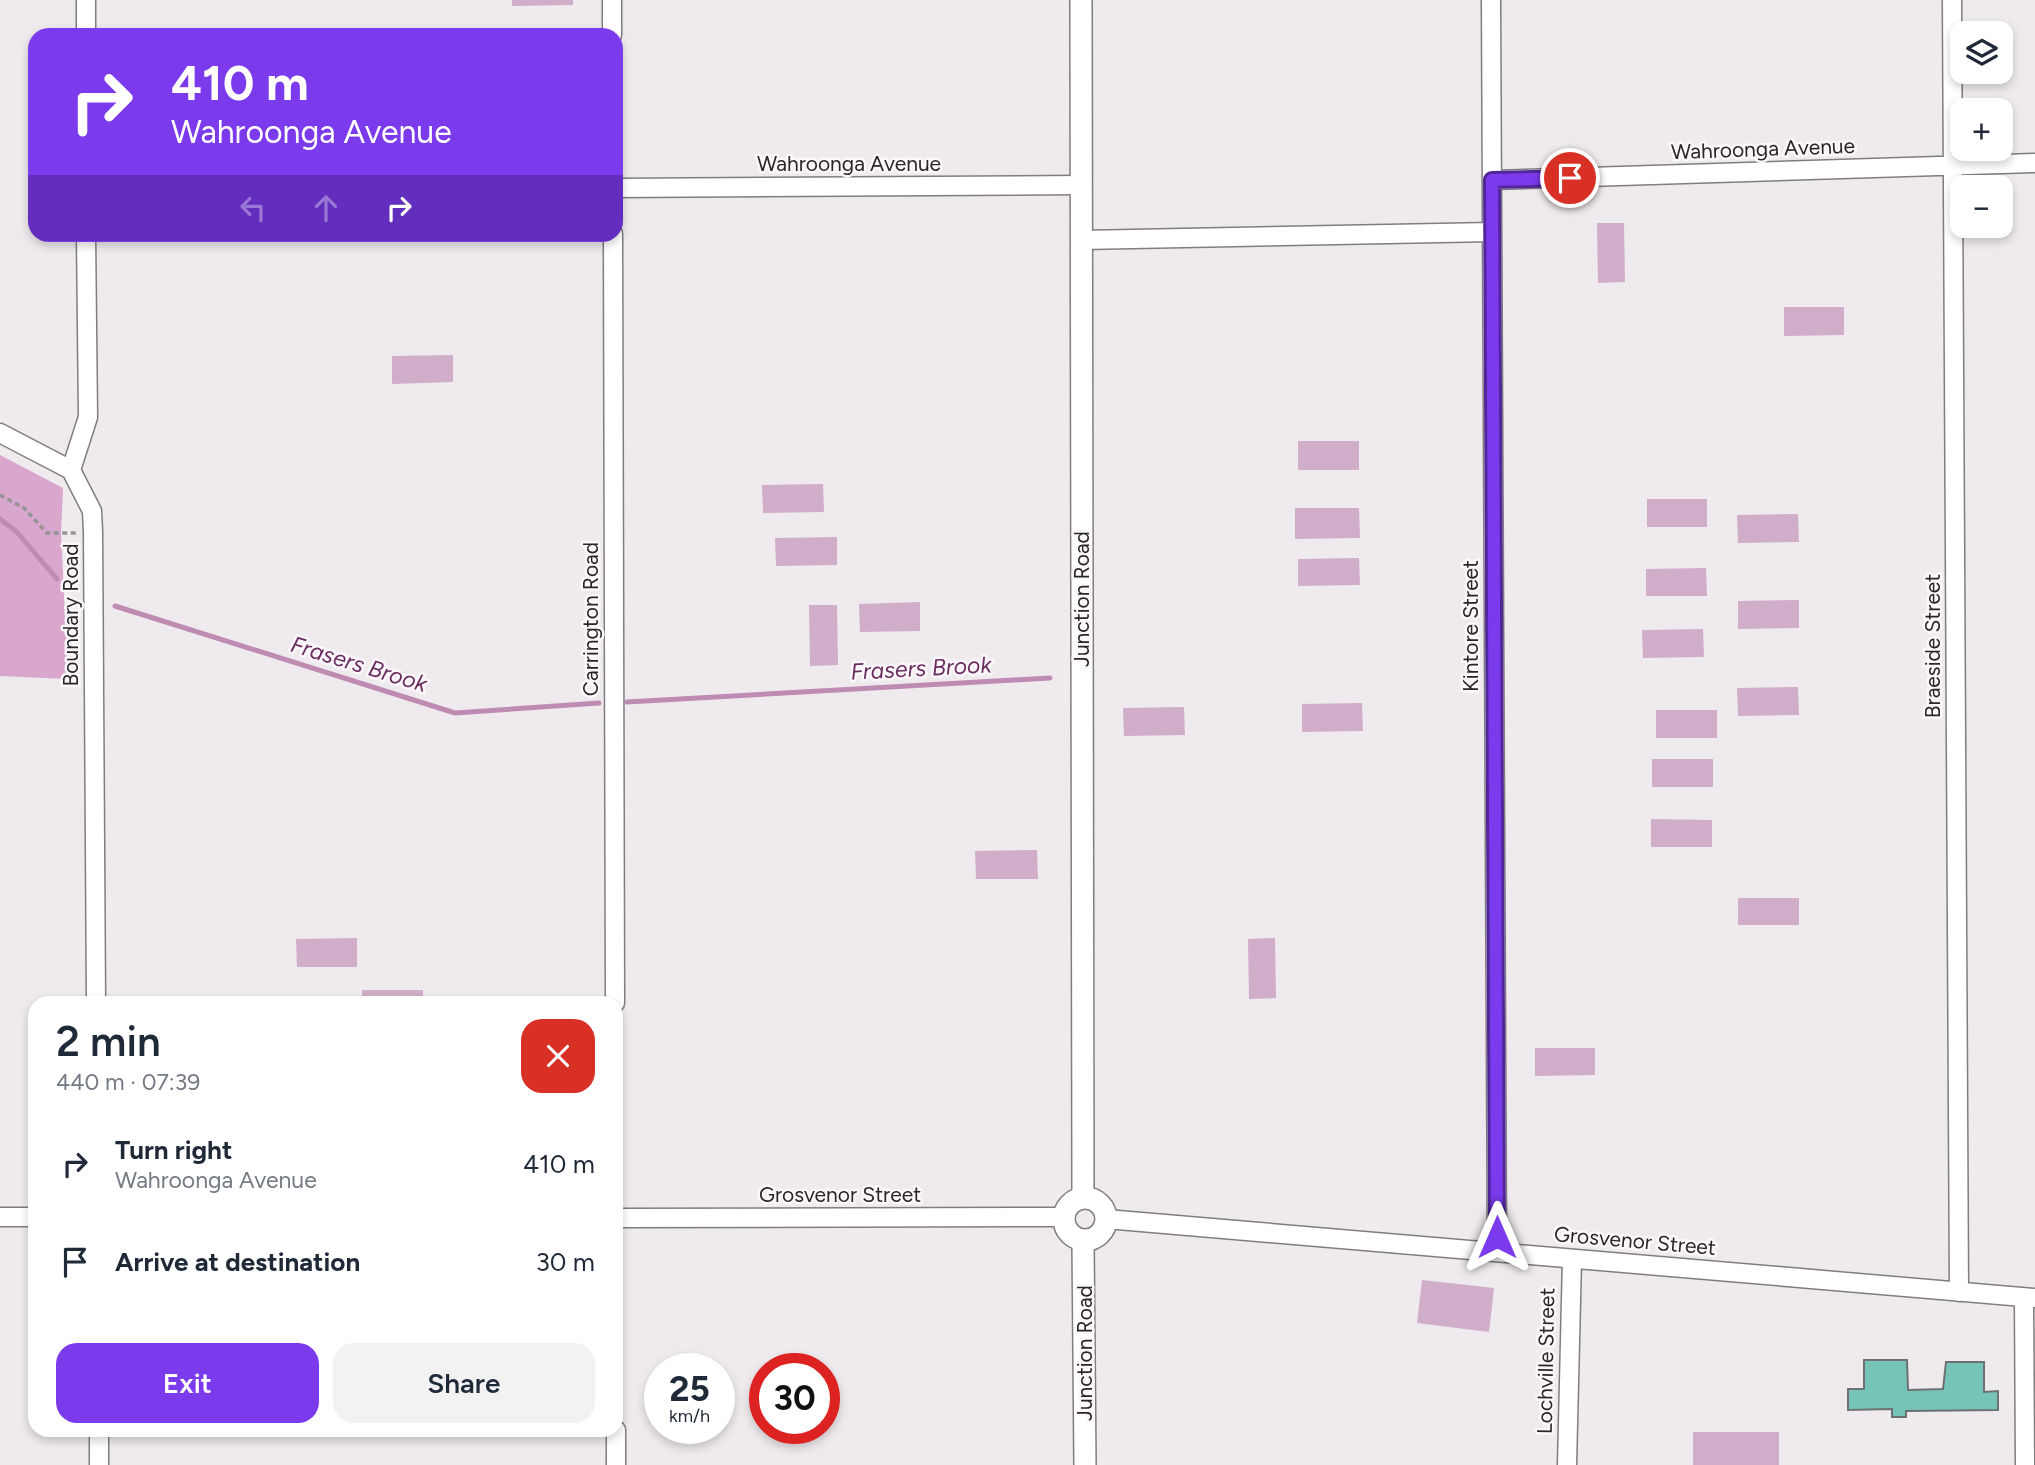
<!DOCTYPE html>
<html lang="en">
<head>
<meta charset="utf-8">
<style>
	body { margin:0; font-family:Figtree,sans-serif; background:#f2f2f3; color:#1f2937; height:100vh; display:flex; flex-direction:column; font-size:26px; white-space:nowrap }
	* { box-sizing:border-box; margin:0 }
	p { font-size:23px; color:#747a83 }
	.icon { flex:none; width:38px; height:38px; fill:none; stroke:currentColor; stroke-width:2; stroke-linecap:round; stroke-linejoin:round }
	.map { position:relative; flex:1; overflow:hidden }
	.drawer { position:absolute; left:28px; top:996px; width:595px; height:441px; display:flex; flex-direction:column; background:#fff; border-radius:21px; box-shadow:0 4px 10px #0003 }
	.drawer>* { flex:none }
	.top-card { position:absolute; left:28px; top:28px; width:595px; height:214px; border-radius:21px; box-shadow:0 4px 10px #0003; background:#7c3aed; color:#fff; overflow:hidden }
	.buttons { position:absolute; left:1950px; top:21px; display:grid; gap:14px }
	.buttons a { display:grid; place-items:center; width:63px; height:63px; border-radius:14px; background:#fff; box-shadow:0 4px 10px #0003; font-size:35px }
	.speed { position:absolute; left:644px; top:1353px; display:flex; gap:14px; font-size:35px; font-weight:700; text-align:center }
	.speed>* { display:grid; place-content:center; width:91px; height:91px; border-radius:50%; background:#fff; box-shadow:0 4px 10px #0003; line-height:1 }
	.speed small { font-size:18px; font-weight:400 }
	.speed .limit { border:10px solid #d22; background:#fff; color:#111 }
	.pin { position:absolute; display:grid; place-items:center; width:60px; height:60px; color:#fff; margin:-30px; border:4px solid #fff; border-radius:50%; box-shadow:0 2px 7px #0007 }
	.me { position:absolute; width:77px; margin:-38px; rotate:0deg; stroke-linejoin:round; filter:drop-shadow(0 0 5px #0008) }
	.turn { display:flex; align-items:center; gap:24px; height:147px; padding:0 28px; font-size:32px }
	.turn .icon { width:91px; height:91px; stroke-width:2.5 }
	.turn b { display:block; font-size:49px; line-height:60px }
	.lanes { display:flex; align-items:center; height:66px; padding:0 28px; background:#0003; justify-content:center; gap:35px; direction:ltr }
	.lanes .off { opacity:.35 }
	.round { display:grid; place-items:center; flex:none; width:74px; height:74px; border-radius:21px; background:#f2f2f3 }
	.head { display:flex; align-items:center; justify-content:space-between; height:119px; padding:0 28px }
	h1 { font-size:42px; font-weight:600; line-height:52px }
	.button { display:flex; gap:14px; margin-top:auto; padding:14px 28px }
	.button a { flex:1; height:80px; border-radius:21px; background:#7c3aed; color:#fff; font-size:28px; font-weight:600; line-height:80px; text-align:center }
	.button a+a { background:#f2f2f3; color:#1f2937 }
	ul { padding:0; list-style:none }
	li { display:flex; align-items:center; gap:21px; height:98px; padding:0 28px }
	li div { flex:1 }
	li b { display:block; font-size:26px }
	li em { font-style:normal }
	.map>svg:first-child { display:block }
	.green { fill:#d0adc8 }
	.forest { fill:#d9a6cd }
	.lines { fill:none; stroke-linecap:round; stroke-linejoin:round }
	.stream { stroke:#be8cb3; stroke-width:5 }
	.building { fill:#76c4b8; stroke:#6c7271; stroke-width:2 }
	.minor-casing { stroke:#817c80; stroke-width:21 }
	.major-casing { stroke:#817c80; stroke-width:24 }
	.path { stroke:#979496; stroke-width:3.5; stroke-dasharray:5 3.5; stroke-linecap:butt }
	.minor { stroke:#fff; stroke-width:18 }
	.major { stroke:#fff; stroke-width:21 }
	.route-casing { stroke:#51269a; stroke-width:18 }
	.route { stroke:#7c3aed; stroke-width:12 }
	.labels { text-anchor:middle; stroke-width:5; stroke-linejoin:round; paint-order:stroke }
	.street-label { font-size:21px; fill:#282627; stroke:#fcf7fb }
	.water-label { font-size:23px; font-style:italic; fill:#692d5f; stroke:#fcf7fb }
</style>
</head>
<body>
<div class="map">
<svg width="2035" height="1465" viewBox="0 0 2035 1465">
	<rect width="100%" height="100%" fill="#efeaee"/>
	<path class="green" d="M512 0H573V5L512 6Z
		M1597 223H1624L1625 282 1598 283Z
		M1784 307H1844V335L1784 336Z
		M453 355V382L392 384V356Z
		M1298 441H1359V470H1298Z
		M823 484 824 512 763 513 762 485Z
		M1647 499H1707V527H1647Z
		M1295 508H1359L1360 538 1295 539Z
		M1798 514 1799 542 1738 543 1737 515Z
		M837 537V565L776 566 775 538Z
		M1359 558 1360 585 1298 586V559Z
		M1706 568 1707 596H1646V569Z
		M1799 600V628L1738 629V601Z
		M920 602V631L860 632 859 604Z
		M809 605H837L838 665 810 666Z
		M1703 629 1704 657 1643 658 1642 630Z
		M1798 687 1799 715 1738 716 1737 688Z
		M1362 703 1363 731 1302 732V704Z
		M1184 707 1185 735 1124 736 1123 708Z
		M1656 710H1717V738H1656Z
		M1652 759H1713V787H1652Z
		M1651 819 1712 820V847H1651Z
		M1037 850 1038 879H976L975 851Z
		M1738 898H1799V925H1738Z
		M357 938V967H297L296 939Z
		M1275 938 1276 998 1249 999 1248 939Z
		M362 990H423V1003H362Z
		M1535 1048H1595V1075L1535 1076Z
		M1422 1280 1494 1288 1489 1332 1417 1323Z
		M1693 1432H1779V1465H1693Z"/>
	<path class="forest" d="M0 455 63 488 61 533 68 679 0 676Z"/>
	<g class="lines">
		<path class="stream" d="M0 519 16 531 57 579
			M115 606 455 713 599 703
			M627 702 1050 678"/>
	</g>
	<path class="building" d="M1864 1360H1907L1908 1390 1943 1389 1946 1362H1984V1392L1998 1391V1410L1906 1411V1417H1892V1409L1848 1410V1389H1864Z"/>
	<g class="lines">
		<defs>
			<path id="minor" d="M612 0V35
				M1491 0 1497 1252
				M1952 0 1959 1292
				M86 35V0
				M1492 180 2035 163
				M616 188 1081 185
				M86 234 88 417 71 470 92 511 93 532 96 1003
				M613 234 615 1003
				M1082 240 1492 232
				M0 433 71 470
				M0 1217H35
				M616 1218 1063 1217
				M1106 1219 2035 1298
				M2024 1297 2025 1465
				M99 1430V1465
				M616 1430V1465
				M1567 1465 1572 1259"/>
			<path id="major" d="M1081 0 1083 1198
				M1064 1219a21 21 0 1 1 42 0a21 21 0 1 1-42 0Z
				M1083 1241 1085 1465"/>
		</defs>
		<use href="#minor" class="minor-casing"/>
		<use href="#major" class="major-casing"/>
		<path class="path" d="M0 495 24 508 47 533H77"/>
		<use href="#minor" class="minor"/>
		<use href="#major" class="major"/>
	</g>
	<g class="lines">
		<defs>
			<path id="route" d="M1497 1237 1492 180 1570 178"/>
		</defs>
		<use href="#route" class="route-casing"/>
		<use href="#route" class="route"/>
	</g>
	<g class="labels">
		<g class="street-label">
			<text transform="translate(1763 149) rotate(-2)" y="7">Wahroonga Avenue</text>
			<text x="849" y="171">Wahroonga Avenue</text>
			<text transform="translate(1082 599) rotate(-90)" y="7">Junction Road</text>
			<text transform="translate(71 615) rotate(-90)" y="7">Boundary Road</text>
			<text transform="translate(591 619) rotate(-90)" y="7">Carrington Road</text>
			<text transform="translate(1471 626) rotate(-90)" y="7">Kintore Street</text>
			<text transform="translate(1933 646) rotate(-90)" y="7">Braeside Street</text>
			<text x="840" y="1202">Grosvenor Street</text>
			<text transform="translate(1635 1241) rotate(5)" y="7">Grosvenor Street</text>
			<text transform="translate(1085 1353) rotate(-90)" y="7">Junction Road</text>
			<text transform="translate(1546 1361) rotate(-89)" y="7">Lochville Street</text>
		</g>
		<g class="water-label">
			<text transform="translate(359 664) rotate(17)" y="8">Frasers Brook</text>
			<text transform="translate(921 668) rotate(-3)" y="8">Frasers Brook</text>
		</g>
	</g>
</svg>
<div class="buttons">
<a><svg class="icon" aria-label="layers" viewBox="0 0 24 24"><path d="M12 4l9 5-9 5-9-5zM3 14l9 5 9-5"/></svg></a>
<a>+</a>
<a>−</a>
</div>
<div class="speed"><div>25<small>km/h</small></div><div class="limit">30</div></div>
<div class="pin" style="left:1570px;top:178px;background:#d93025"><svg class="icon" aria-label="arrive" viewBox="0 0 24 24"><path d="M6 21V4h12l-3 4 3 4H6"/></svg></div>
<svg class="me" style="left:1497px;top:1237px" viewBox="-20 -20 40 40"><path d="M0-17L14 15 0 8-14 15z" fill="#7c3aed" stroke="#fff" stroke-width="4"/></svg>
<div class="top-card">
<div class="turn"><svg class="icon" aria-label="right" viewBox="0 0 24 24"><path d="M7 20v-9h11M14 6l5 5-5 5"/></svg><div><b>410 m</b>Wahroonga Avenue</div></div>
<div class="lanes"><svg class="icon off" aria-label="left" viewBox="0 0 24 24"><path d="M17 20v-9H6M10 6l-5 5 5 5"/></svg><svg class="icon off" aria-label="ahead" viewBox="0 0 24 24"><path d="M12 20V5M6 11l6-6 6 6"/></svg><svg class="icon" aria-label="right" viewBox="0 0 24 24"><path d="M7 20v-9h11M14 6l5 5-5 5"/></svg></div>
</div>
<section class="drawer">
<div class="head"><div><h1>2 min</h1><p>440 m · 07:39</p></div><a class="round" style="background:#d93025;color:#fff"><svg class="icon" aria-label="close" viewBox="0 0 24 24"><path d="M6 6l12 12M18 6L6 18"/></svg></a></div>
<ul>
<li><svg class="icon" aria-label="right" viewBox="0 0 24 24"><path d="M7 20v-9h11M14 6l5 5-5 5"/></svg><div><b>Turn right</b><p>Wahroonga Avenue</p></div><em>410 m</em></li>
<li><svg class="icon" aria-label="arrive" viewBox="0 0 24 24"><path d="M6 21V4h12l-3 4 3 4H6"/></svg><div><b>Arrive at destination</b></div><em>30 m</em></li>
</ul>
<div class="button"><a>Exit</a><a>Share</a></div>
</section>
</div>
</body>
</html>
